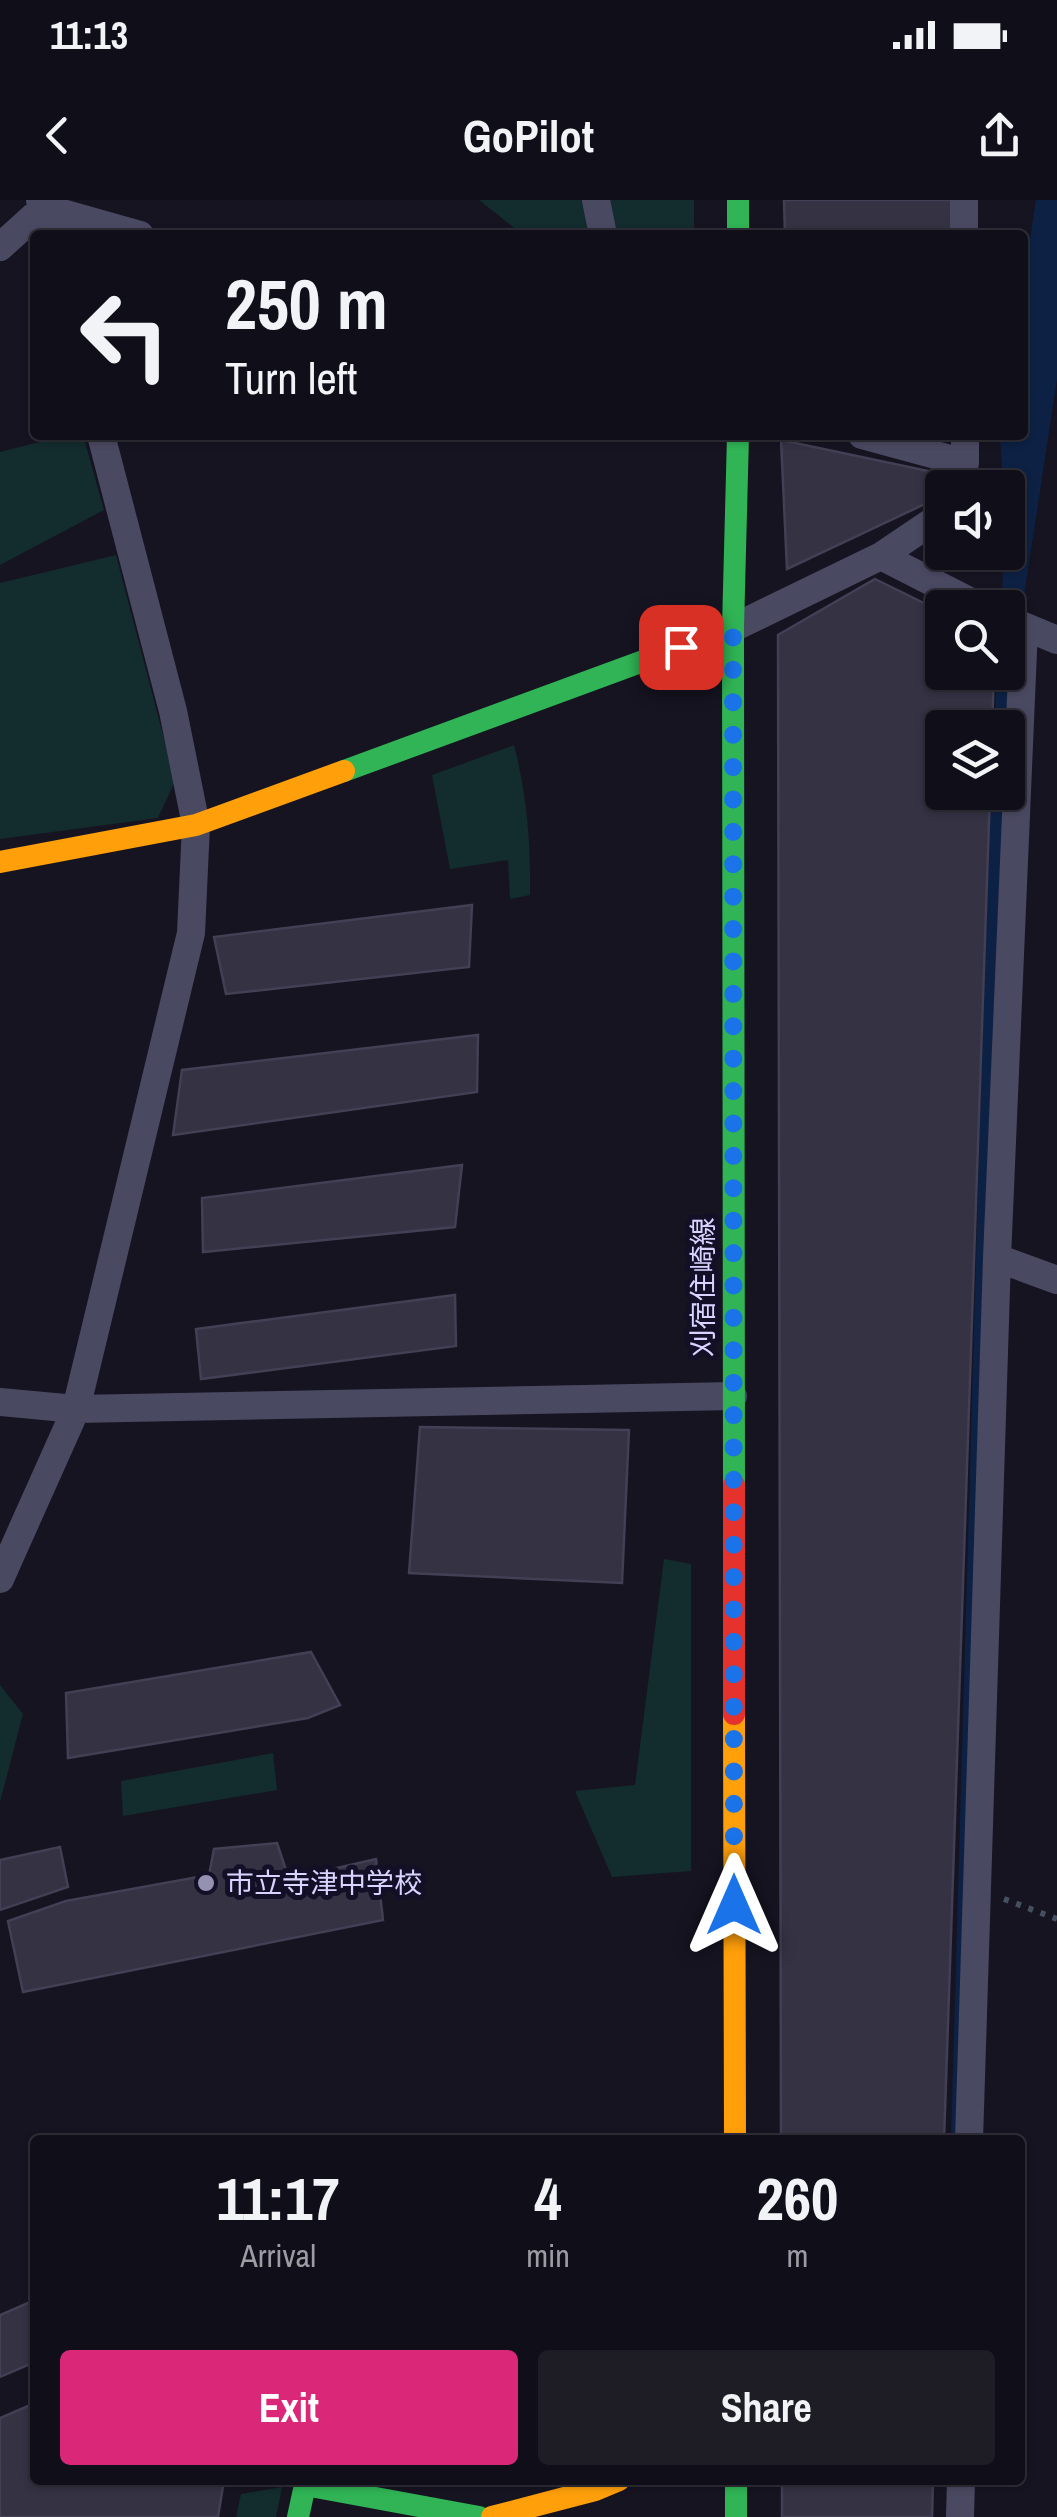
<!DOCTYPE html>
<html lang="en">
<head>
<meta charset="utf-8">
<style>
	body { margin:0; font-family:"Archivo Narrow","Noto Sans JP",sans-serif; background:#1e1d26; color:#f1f3f6; height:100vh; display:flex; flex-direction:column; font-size:38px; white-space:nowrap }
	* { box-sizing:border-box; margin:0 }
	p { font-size:32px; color:#9c9ca2 }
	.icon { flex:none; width:55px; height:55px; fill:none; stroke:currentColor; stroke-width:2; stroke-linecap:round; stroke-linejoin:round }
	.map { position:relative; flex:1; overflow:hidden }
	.sheet { position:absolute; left:30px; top:1935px; width:995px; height:350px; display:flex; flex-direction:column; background:#100f19; border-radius:10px; box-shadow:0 2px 8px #0004,0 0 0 2px #302f38 }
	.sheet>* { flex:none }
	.guide { position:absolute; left:30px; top:30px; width:998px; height:210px; border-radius:10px; box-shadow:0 2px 8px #0004,0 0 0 2px #302f38; background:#100f19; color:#f1f3f6; overflow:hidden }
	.controls { position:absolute; left:925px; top:270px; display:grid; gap:20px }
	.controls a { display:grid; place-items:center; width:100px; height:100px; border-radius:10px; background:#100f19; box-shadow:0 2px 8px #0004,0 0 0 2px #302f38; font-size:50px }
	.pin { position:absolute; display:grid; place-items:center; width:85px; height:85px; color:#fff; margin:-42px; border-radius:20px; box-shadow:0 5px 15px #0006 }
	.me { position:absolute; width:110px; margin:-55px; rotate:0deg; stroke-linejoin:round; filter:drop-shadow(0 0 8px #0008) }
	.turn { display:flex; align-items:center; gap:35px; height:210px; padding:0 30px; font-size:45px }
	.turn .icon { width:130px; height:130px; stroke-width:2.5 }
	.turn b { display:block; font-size:70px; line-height:85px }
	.eta { display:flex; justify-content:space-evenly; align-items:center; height:170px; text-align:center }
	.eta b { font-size:60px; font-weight:700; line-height:70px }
	.cta { display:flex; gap:20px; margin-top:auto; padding:20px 30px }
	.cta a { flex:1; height:115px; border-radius:10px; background:#db2777; color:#fff; font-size:40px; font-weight:700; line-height:115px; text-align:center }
	.cta a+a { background:#1e1d26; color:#f1f3f6 }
	.status { display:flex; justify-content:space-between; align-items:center; height:70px; padding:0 50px; background:#100f19; direction:ltr }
	.status svg { height:28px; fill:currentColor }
	header { display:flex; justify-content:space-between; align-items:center; height:130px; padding:0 30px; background:#100f19; font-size:45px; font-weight:700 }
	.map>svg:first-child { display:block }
	.green { fill:#132c2d }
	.water { fill:#0d2144 }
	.building { fill:#343243; stroke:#433f54; stroke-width:2.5 }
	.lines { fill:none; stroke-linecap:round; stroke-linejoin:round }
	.path { stroke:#44505f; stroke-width:6; stroke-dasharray:5 8; stroke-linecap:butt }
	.street { stroke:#4a4962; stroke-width:28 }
	.fast { stroke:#30b455; stroke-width:22 }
	.slow { stroke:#ff9f0a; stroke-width:22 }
	.jam { stroke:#e5322d; stroke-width:22 }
	.route { stroke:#1a73e8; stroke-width:18; stroke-dasharray:0 32.4 }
	.poi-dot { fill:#9591b1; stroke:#130f26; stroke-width:4 }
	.labels { text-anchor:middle; stroke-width:10; stroke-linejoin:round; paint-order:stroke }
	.street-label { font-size:28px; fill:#d9d4ff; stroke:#130f26 }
	.poi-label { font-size:28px; fill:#d9d4ff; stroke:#130f26; text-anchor:start }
</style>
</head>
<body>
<div class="status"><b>11:13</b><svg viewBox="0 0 49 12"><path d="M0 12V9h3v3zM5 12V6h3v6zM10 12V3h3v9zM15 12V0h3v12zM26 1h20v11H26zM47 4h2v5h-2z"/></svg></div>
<header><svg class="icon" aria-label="back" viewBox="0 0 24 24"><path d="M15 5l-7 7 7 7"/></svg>GoPilot<svg class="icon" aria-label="share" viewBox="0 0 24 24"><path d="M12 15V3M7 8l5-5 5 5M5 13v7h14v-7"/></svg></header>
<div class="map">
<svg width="1057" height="2317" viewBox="0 0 1057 2317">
	<rect width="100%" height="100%" fill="#161421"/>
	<path class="green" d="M479 0H694V35H530L517 30Z
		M67 235H83L104 310 0 365V252Z
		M116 355 175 581 158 618 0 639V383Z
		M514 545C527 595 531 644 530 695L510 699 508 660 450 669 432 575Z
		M664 1359 691 1364V1671L612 1677 575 1591 635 1585Z
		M0 1485 23 1514 0 1602Z
		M273 1553 277 1590 123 1616 121 1581Z
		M282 2287 276 2317H236L241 2294Z"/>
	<path class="water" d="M1036 0H1057V179L1022 409 1010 654 963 1940H951L988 637 991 593 1008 592V528L994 527 997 473 1008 472V408L1001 407 1004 353 1008 352V288L1003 287 1000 235H1022L1023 83Z"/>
	<path class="building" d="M784 0H952V35H785Z
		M781 240 928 271 927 303 787 369Z
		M875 379 942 412V472H994L992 528H942V592H990L944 1940H781L778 435Z
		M472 705 469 767 226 794 214 737Z
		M478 835 477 892 173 935 182 870Z
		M462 965 455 1027 203 1052 202 998Z
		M455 1095 456 1146 201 1179 196 1129Z
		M420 1227 629 1230 622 1383 409 1373Z
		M311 1452 340 1505 308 1518 68 1558 66 1493Z
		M277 1643 289 1679 376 1659 383 1720 23 1792 8 1721 66 1701 209 1675 214 1649Z
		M60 1647 68 1687 0 1710V1660Z
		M35 2100V2162L0 2177V2115Z
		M35 2203V2280H224L218 2317H0V2218Z
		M782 2280H933L932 2317H782Z"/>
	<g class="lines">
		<path class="path" d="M1004 1699 1057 1719"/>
		<path class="street" d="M40 0 48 35
			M596 0 603 35
			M964 0V35
			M41 7 140 35
			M0 47 52 0
			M862 235 965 263
			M958 288 965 263V235
			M881 356 983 408
			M1009 420 1057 440
			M733 428 881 356 942 315
			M997 1058 1057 1080
			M0 1202 76 1209 733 1196
			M0 1379 76 1209 191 733 196 625 173 511 101 235
			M969 1940 997 1058 1024 428
			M960 2317 961 2280"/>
		<path class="fast" d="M738 0V35
			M344 571 733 428
			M734 1285 733 428 738 235
			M736 2280V2317
			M298 2317 305 2285 479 2317"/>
		<path class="slow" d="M0 662 196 625 344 571
			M734 1514 735 1940
			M492 2317 595 2290 619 2280"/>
		<path class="jam" d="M734 1285V1514"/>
	</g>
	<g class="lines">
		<path class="route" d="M681 447 733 428 734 1705"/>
	</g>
	<circle class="poi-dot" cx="206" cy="1683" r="10"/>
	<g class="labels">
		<g class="street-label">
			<text transform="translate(703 1087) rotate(-90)" y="10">刈宿住崎線</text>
		</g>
		<g class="poi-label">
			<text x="226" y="1693">市立寺津中学校</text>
		</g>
	</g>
</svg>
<div class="controls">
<a><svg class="icon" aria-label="sound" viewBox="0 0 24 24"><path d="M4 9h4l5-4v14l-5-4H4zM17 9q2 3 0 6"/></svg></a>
<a><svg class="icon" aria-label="search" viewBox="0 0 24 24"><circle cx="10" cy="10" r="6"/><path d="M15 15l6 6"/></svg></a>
<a><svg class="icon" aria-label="layers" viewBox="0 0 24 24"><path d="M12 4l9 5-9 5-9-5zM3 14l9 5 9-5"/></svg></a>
</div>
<div class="pin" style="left:681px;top:447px;background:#d93025"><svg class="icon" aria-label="arrive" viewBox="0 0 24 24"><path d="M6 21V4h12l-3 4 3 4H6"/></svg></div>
<svg class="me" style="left:734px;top:1705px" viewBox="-20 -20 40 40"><path d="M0-17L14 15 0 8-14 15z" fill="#1a73e8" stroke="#fff" stroke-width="4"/></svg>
<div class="guide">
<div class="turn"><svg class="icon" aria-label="left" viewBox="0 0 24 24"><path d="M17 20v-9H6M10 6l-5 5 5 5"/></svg><div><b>250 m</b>Turn left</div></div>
</div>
<section class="sheet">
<div class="eta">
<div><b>11:17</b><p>Arrival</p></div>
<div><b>4</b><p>min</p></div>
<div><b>260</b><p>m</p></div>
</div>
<div class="cta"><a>Exit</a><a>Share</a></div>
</section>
</div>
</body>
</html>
